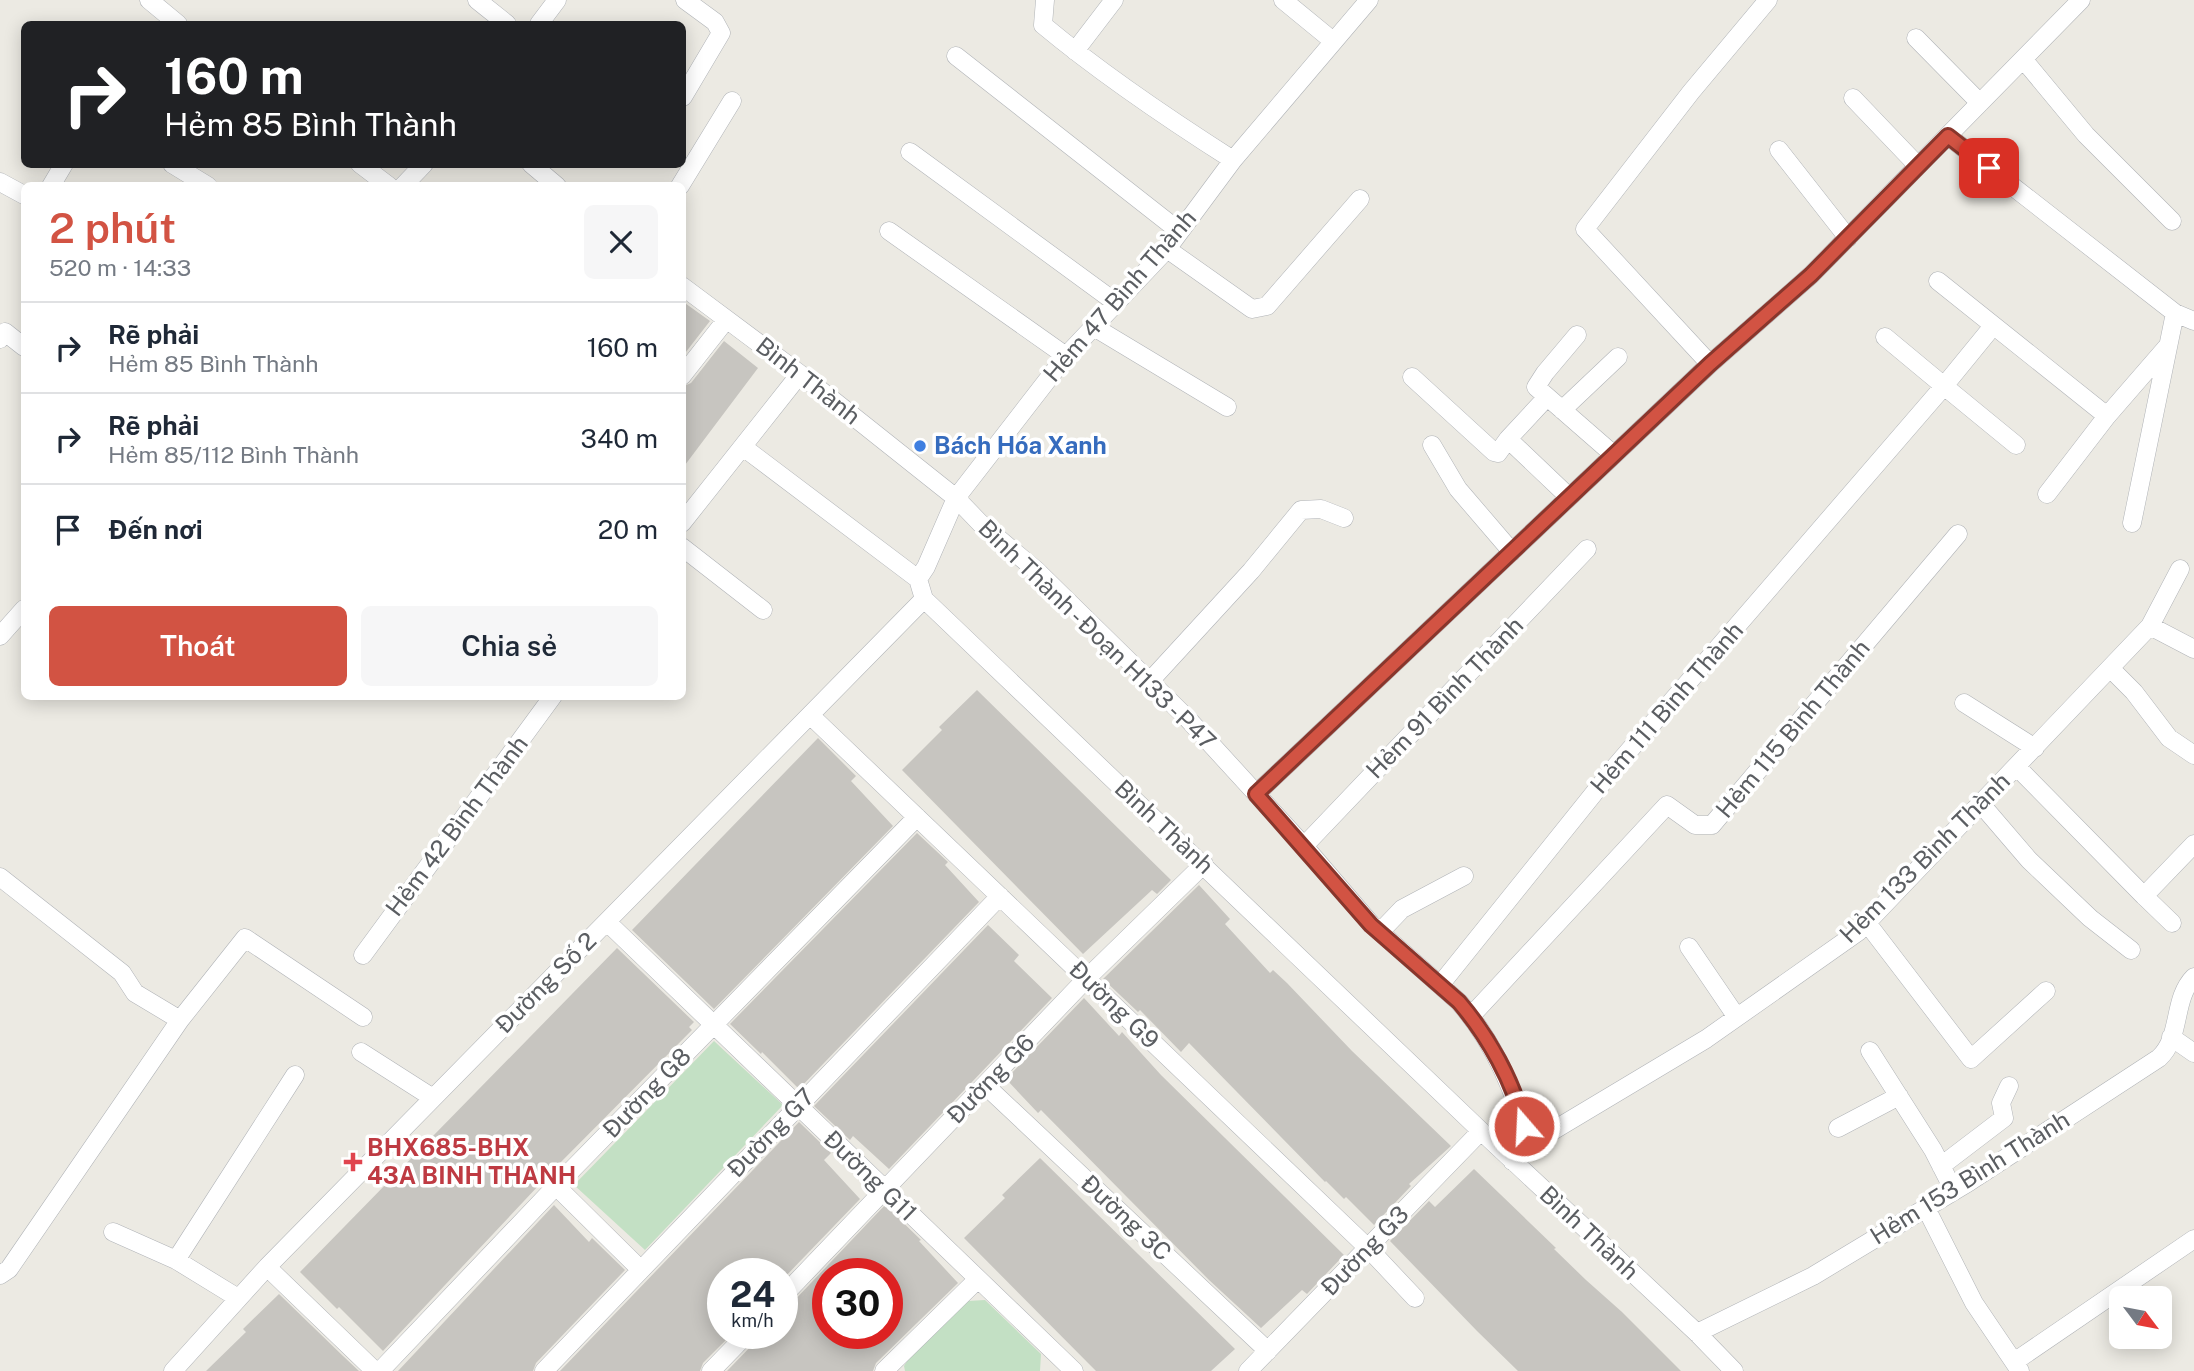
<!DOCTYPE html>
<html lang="vi">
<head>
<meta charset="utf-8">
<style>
	body { margin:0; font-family:"Public Sans",sans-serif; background:#f6f6f7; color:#1f2937; height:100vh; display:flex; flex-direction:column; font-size:26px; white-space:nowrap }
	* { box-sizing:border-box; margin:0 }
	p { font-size:23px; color:#747a83 }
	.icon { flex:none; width:38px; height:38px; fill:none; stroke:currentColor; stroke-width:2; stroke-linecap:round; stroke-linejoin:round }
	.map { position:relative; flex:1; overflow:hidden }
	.sheet { position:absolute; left:21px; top:182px; width:665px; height:518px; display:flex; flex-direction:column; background:#fff; border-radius:10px; box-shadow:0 4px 18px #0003 }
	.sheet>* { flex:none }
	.guide { position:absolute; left:21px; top:21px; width:665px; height:147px; border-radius:10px; box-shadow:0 4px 18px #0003; background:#202124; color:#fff; overflow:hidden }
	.needle { width:46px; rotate:122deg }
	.buttons { position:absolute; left:2109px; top:1286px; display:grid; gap:14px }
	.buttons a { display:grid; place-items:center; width:63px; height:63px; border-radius:10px; background:#fff; box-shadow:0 4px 18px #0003; font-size:35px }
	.speed { position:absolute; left:707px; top:1258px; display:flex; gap:14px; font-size:35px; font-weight:700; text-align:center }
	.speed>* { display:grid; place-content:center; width:91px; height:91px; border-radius:50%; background:#fff; box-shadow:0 4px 18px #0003; line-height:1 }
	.speed small { font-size:18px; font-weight:400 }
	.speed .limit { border:10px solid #d22; background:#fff; color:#111 }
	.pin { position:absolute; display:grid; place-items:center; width:60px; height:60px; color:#fff; margin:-30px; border-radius:14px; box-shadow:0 4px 10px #0006 }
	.me { position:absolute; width:77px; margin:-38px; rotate:341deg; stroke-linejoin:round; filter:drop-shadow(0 0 5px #0008) }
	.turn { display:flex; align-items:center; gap:24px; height:147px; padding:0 28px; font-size:32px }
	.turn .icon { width:91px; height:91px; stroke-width:2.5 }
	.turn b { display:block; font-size:49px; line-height:60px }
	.round { display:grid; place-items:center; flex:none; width:74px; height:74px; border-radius:10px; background:#f6f6f7 }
	.summary { display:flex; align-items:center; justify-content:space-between; height:119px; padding:0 28px }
	h1 { font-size:42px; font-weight:600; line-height:52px; color:#d25343 }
	.button { display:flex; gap:14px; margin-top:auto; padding:14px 28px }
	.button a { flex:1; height:80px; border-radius:10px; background:#d25343; color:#fff; font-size:28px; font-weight:600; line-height:80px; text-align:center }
	.button a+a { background:#f6f6f7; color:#1f2937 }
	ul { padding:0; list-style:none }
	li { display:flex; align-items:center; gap:21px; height:91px; padding:0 28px; border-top:2px solid #e0e1e3 }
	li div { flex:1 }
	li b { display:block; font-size:26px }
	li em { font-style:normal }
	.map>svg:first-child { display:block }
	.green { fill:#c3e0c4 }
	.building { fill:#c7c5c0; fill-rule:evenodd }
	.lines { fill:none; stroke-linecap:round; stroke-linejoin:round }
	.minor-casing { stroke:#b0b3b7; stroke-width:19 }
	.minor { stroke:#fff; stroke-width:18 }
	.route-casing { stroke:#88362c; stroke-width:18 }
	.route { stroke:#d25343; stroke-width:12 }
	.shop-dot { fill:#3f7fe0; stroke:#fff; stroke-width:2.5 }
	.health-dot { fill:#e0444e; stroke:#fff; stroke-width:2.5 }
	.labels { text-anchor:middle; stroke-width:7; stroke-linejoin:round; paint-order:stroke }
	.street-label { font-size:24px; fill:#5b5e62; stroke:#fff }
	.shop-label { font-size:24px; font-weight:bold; fill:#366cbe; stroke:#fff; text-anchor:start }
	.health-label { font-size:24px; font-weight:bold; fill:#be3a42; stroke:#fff; text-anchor:start }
</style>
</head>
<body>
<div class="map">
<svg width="2194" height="1371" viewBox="0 0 2194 1371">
	<rect width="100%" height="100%" fill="#eceae3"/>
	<path class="green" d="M714 1041 783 1105 645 1250 574 1185Z
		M985 1300 1041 1354 1040 1371H905L904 1366 911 1355 968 1301Z"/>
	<path class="building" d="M682 301 710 321 682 357Z
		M724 341 758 368 682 469V387L691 383Z
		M977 690 1171 880 1157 894 1152 890 1083 954 902 770 942 730 939 727Z
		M818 738 856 776 851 781 893 826 714 1009 632 930Z
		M917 833 948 862 945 865 979 902 799 1089 762 1052 761 1054 730 1024Z
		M1199 885 1230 919 1225 924 1270 973 1273 970 1287 983 1352 1051 1451 1146 1409 1184 1411 1186 1374 1225 1346 1197 1344 1199 1326 1181 1325 1182 1189 1043 1181 1052 1140 1010 1138 1012 1103 979Z
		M988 925 1019 955 1014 961 1052 998 889 1169 853 1136 850 1140 814 1106Z
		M617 948 694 1022 689 1027 692 1030 555 1168 383 1351 339 1307 337 1309 300 1272Z
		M1084 998 1119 1036 1122 1032 1161 1075 1344 1255 1307 1294 1302 1290 1261 1328 1209 1280 1041 1110 1038 1113 1006 1079Z
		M799 1122 831 1153 824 1160 860 1199 782 1280V1274H723V1334H732L703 1363 700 1371H560Z
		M1040 1158 1235 1349 1211 1371H1096L964 1238 1005 1198 1002 1195Z
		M1474 1169 1556 1248 1554 1249 1586 1280 1622 1312 1681 1371H1518L1477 1331 1390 1241 1429 1201 1435 1207Z
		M554 1205 589 1242 592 1238 625 1270 536 1363 533 1371H398Z
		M885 1205 921 1240 919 1241 958 1283 876 1363 873 1371H727L755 1342 758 1334H782V1308L790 1305ZM828 1274H887V1334H828Z
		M279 1294 343 1356 359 1371H206L246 1332 243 1329Z"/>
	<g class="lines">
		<defs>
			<path id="minor" d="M149 0 178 24
				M477 0 507 24
				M1045 0 1043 25C1103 75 1167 118 1233 160
				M1283 0 1333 41
				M1369 0 1233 160 1167 249 1066 356 956 498 980 523 1037 571 1187 718 1304 846 1371 924 1459 1002C1494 1042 1516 1094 1529 1145L1512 1161
				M539 24 557 0
				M1916 38 1980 103
				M1075 51 1114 0
				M956 56 1179 231
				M2023 59 2086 135 2172 221
				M683 97 721 33 715 22 685 0
				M1853 98 1918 166
				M1948 136 2175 313 2132 523
				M1779 150 1848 238
				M910 152 1115 302
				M172 164 208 186
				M360 164 389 186
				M531 164 557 186
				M0 182 24 195
				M51 186 64 164
				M403 186 424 164
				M680 186 732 101
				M889 231 1066 356
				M1167 249 1252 309 1267 306 1360 199
				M1938 281 2107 416
				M682 286 800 374 956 498 926 567 918 579 924 599 1481 1131 1697 1333 1734 1371
				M2175 313 2194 321
				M1993 326 1944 386 2016 445
				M1094 327 1227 407
				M1577 335 1545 373 1536 387 1614 455
				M0 339 5 332 24 347
				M1710 364 1585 229 1691 92 1768 0
				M682 376 726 320
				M1412 377 1494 452 1498 453 1508 439 1569 497
				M1562 410 1618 357
				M1508 439 1547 397
				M1432 445 1458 489 1512 552
				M743 447 918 579
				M2047 494 2107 416 2166 348
				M682 523 800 374
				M682 547 763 610
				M2150 626 2194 649
				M0 636 24 609
				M2111 669 2134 692 2169 738 2194 755
				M1150 681 1251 571 1301 510 1321 509 1344 518
				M1964 703 2035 748
				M811 716 1368 1248 1415 1298
				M2017 767 2144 896 2194 844
				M1256 794 1710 364 1811 275 2081 0
				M1981 804 2029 860 2090 918 2131 950
				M1304 846 1587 549
				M0 877 122 973 135 993 180 1020 245 938 363 1017
				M2144 896 2172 923
				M607 922 1074 1371
				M1867 923 1971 1059 2046 991
				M1380 932 1402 909 1464 876
				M1689 947 1736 1016
				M363 955 553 696
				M1440 985 1615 767 1944 386 1885 337
				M1471 1016 1667 805 1695 825H1712L1958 534
				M2171 1037 2194 1053
				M1870 1051 1933 1150 1954 1191
				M361 1052 433 1098
				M985 1085 1268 1351
				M1838 1128 1899 1096
				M1529 1145 1706 1039 1858 932 2150 626 2180 569
				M1941 1166 2004 1118 2001 1103 2009 1086
				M556 1186 640 1269
				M1926 1208 1974 1303 2020 1371
				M113 1232 176 1260 238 1298
				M176 1260 295 1075
				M267 1267 375 1371
				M0 1275 9 1269 180 1020
				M782 1297 1086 979 1204 864
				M1697 1333 1813 1276 1969 1182 2159 1058C2182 1037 2172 999 2194 977
				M2014 1362 2194 1239
				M173 1371 267 1267 924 599
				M380 1371 556 1186 917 817
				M544 1371 1000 896
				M711 1371 747 1334
				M884 1371 978 1279
				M1248 1371 1481 1131"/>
		</defs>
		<use href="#minor" class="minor-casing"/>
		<use href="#minor" class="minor"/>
	</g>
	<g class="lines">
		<defs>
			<path id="route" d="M1524 1126C1514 1082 1488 1036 1459 1002L1371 925 1256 794 1710 364 1811 275 1948 136 1989 168"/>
		</defs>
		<use href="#route" class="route-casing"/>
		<use href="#route" class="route"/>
	</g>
	<circle class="shop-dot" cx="920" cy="446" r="7"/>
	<path class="health-dot" d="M349.5 1151.5h7v7h7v7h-7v7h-7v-7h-7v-7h7z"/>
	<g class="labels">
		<g class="street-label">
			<text transform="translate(1120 296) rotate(-49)" y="8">Hẻm 47 Bình Thành</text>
			<text transform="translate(808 381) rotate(38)" y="8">Bình Thành</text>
			<text transform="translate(1097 635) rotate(44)" y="8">Bình Thành - Đoạn H133 - P47</text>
			<text transform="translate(1445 698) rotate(-46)" y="8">Hẻm 91 Bình Thành</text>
			<text transform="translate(1667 708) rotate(-49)" y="8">Hẻm 111 Bình Thành</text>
			<text transform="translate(1793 729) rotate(-50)" y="8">Hẻm 115 Bình Thành</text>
			<text transform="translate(457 826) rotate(-53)" y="8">Hẻm 42 Bình Thành</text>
			<text transform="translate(1164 827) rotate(43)" y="8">Bình Thành</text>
			<text transform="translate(1925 858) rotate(-45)" y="8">Hẻm 133 Bình Thành</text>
			<text transform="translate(546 983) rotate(-45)" y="8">Đường Số 2</text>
			<text transform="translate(1114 1005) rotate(44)" y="8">Đường G9</text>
			<text transform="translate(991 1079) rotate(-46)" y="8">Đường G6</text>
			<text transform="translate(647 1093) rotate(-46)" y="8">Đường G8</text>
			<text transform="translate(771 1133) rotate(-46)" y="8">Đường G7</text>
			<text transform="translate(870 1176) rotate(44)" y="8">Đường G11</text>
			<text transform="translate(1970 1178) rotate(-32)" y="8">Hẻm 153 Bình Thành</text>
			<text transform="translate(1126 1218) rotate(43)" y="8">Đường 3C</text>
			<text transform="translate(1589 1233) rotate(43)" y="8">Bình Thành</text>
			<text transform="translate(1365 1251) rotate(-46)" y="8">Đường G3</text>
		</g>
		<g class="shop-label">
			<text x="934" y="454">Bách Hóa Xanh</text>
		</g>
		<g class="health-label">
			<text x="367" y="1156">BHX685-BHX<tspan x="367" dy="28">43A BINH THANH</tspan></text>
		</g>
	</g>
</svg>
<div class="buttons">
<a><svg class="needle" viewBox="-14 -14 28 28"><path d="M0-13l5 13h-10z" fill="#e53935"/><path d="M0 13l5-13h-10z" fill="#747a83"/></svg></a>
</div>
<div class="speed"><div>24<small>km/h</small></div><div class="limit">30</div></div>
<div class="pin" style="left:1989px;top:168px;background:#d93025"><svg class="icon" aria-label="arrive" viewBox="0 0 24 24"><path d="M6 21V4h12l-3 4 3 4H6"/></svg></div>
<svg class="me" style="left:1524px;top:1126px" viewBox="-20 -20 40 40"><circle r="17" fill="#d25343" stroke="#fff" stroke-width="3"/><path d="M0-11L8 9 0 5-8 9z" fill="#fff"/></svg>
<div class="guide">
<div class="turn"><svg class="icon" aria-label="right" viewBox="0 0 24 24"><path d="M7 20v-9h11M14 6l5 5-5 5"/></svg><div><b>160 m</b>Hẻm 85 Bình Thành</div></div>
</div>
<section class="sheet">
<div class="summary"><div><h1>2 phút</h1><p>520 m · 14:33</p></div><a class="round"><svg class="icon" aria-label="close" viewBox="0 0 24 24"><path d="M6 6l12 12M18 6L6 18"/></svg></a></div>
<ul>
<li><svg class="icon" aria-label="right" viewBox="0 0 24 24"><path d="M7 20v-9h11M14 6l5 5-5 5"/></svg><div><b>Rẽ phải</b><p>Hẻm 85 Bình Thành</p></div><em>160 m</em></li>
<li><svg class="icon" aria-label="right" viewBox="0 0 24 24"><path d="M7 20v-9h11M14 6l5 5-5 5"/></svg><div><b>Rẽ phải</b><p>Hẻm 85/112 Bình Thành</p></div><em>340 m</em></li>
<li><svg class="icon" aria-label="arrive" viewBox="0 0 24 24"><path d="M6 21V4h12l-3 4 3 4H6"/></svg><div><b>Đến nơi</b></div><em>20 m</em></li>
</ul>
<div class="button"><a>Thoát</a><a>Chia sẻ</a></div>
</section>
</div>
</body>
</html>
